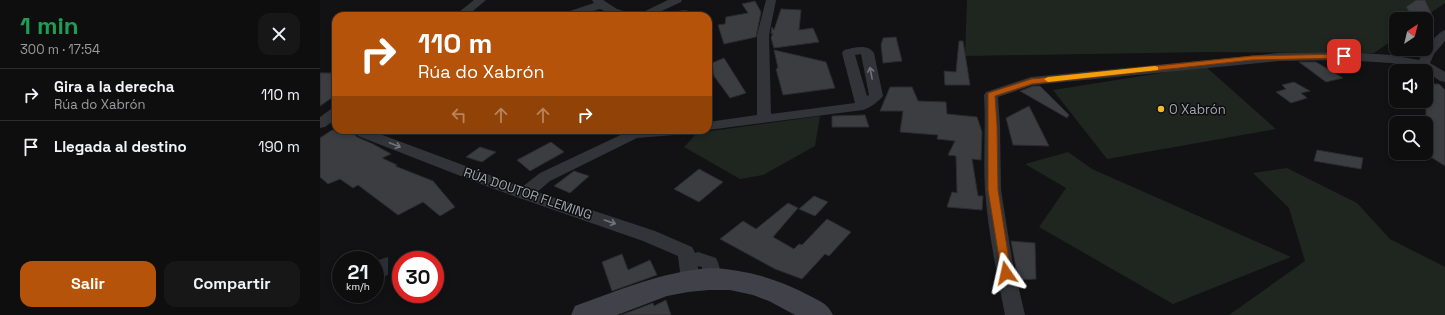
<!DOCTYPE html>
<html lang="es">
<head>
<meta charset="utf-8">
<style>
	body { margin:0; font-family:"Space Grotesk",sans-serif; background:#171718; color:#f1f3f6; height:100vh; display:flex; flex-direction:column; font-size:15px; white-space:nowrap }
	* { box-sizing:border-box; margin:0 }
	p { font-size:13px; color:#9b9c9e }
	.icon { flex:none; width:22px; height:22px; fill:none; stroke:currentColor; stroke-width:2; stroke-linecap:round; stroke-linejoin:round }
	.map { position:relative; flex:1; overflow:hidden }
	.sheet { display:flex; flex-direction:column; background:#0e0e0f; width:320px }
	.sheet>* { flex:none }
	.guide { position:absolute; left:12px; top:12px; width:380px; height:122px; border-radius:12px; box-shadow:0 2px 6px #0003,0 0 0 1px #2e2e2f; background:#b45309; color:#fff; overflow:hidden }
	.needle { width:26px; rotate:35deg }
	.buttons { position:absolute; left:1069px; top:12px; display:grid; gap:8px }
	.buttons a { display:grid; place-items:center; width:44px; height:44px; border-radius:8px; background:#0e0e0f; box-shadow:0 2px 6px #0003,0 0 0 1px #2e2e2f; font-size:20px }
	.speed { position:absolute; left:12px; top:251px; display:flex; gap:8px; font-size:20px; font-weight:700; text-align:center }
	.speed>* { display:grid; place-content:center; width:52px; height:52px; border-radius:50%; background:#0e0e0f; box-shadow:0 2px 6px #0003,0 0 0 1px #2e2e2f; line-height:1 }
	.speed small { font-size:10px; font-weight:400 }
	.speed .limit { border:6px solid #d22; background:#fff; color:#111 }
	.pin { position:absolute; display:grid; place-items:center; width:34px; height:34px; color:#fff; margin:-17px; border-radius:8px; box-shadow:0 2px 6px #0006 }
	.me { position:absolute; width:44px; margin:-22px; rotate:349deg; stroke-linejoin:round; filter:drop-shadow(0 0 3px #0008) }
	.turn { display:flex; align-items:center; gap:14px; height:84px; padding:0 20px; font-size:18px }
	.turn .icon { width:52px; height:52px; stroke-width:2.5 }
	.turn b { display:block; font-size:28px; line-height:34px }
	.lanes { display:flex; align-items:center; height:38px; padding:0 20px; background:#0003; justify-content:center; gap:20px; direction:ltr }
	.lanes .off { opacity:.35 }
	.round { display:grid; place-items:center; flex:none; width:42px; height:42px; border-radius:12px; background:#171718 }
	.headline { display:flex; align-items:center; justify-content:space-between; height:68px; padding:0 20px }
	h1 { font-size:24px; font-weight:800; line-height:30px; color:#1e9e55 }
	.primary-button { display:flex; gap:8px; margin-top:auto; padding:8px 20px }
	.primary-button a { flex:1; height:46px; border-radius:12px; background:#b45309; color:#fff; font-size:16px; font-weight:800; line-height:46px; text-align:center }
	.primary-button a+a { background:#171718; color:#f1f3f6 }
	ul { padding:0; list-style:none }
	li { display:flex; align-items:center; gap:12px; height:52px; padding:0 20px; border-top:1px solid #2e2e2f }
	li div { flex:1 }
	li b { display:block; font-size:15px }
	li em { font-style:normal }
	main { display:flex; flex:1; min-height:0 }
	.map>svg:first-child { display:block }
	.green { fill:#1e261f }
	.water { fill:#283037 }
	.building { fill:#3c3d41; stroke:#2c2c30 }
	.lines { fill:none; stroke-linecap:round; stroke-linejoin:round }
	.minor { fill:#333439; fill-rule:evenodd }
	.secondary { fill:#414249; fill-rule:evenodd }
	.oneway { stroke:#71747d }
	.route { fill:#b45309; stroke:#753606 }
	.slow { fill:#f59e0b }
	.poi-dot { fill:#f2b92c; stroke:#0d0d0e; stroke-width:1.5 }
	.labels { text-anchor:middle; stroke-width:3; stroke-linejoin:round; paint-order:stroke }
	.poi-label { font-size:13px; fill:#a3a8b4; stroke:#0d0d0e; text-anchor:start }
	.street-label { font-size:13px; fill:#a3a8b4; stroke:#0d0d0e }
</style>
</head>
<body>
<main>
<section class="sheet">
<div class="headline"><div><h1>1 min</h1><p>300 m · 17:54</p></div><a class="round"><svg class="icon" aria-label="close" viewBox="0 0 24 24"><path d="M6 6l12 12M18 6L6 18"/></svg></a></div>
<ul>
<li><svg class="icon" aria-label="right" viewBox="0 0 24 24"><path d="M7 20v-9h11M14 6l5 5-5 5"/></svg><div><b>Gira a la derecha</b><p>Rúa do Xabrón</p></div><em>110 m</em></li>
<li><svg class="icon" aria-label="arrive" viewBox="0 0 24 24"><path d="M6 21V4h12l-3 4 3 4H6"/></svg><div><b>Llegada al destino</b></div><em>190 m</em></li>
</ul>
<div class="primary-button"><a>Salir</a><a>Compartir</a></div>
</section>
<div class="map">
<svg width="1125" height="315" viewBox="0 0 1125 315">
	<rect width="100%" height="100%" fill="#121214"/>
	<path class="green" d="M647 0H1125V3L1102 19H1076V38L1054 53 887 52 645 56Z
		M885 66 956 129 787 159 733 90Z
		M500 116 495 146 443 175 420 179 364 147 377 133Z
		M748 152 772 169 971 257 853 304 719 227 746 188 705 164Z
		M967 168 1037 203 1070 239 1125 267V315H909L985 261 969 208 933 173Z"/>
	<path class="water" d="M68 257V275L55 279V261Z"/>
	<path class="building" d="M1096 0H1105L1114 19H1094L1086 7Z
		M435 1 441 12 436 37 404 44 398 25 405 24 406 17 428 13 422 4Z
		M461 9 481 10 479 30 493 28 499 42 454 48 451 38 453 33 451 34 452 27 454 30Z
		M576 37 582 61 563 63 561 45 563 38Z
		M639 41H643L650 85H625L624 71 636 72Z
		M454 50 506 62 515 88 463 95 456 69 458 68Z
		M404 58 426 93 410 98 394 76 392 63Z
		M979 62H996L1023 78 1006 82Z
		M0 73H16V95L0 106Z
		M974 82 990 91 981 93 987 98 971 103 956 92 966 89 962 85Z
		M1106 84H1119L1125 90V166L1106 154Z
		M713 86H720L749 115 747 118 700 91Z
		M570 87H592L598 101 626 102 627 114 657 117 662 132 661 160 652 159 658 196H663L662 210 627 207 632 192 637 193 636 156 628 155 635 141 617 139 618 135 580 132 583 111H560Z
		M709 106 729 146 693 145 686 118Z
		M545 115 549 127H512V116Z
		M12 130H29L37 137 53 144 71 154 62 158 77 165 75 166 113 181 135 207 120 216 103 202 78 215 38 185 33 188 20 179 8 184 0 177V138Z
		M231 142 244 152 210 171 197 160Z
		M160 147 176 152 162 162 146 157Z
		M997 150 1043 158 1041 169 994 161Z
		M379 169 403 182 379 202 354 189Z
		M254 171 269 176 250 193 234 186Z
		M494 196 508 202 495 216 479 209Z
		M468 203 478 208 453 237 474 249 479 244 482 245 507 219 531 232 509 256 505 254 482 279 455 269 400 239 423 221 436 229Z
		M691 241 715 243 716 279 698 280Z
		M302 254 308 270 330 260 337 275 292 291 282 262Z
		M346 300 351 315H301L333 303 334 306Z"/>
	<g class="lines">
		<path class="minor" d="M154 0H166L147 16H134Z
			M272 0H283L297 9 317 15 348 0H362L361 2 331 16H296L280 9 257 16H239L241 14 274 3Z
			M446 0H456L449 35 451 114 535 103 522 53 524 50C534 48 547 43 554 53L563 96C558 102 550 108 543 110L388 130H386H388V122L437 115V35ZM541 54 549 95 547 96 535 55Z
			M365 10 369 11 371 13 369 15 336 16 342 13Z
			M1125 30V41L1114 54 1110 63 1125 72V82L1120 81 1099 67 1071 63 1024 60 959 61 713 85 678 97 680 126 681 190 692 259 705 315H685C677 274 668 232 665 190 663 159 666 127 664 95L666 92 711 77 959 53 1024 52 1071 55 1099 60C1104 51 1116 33 1125 30Z
			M16 108V119L5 127 0 128V117L11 109Z
			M33 130H49L202 187 220 173 309 131 361 130 359 133 354 135 317 138 230 181 217 192 335 231 372 247 375 253 378 252 396 258C400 266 402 275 398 282L392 284 386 282 383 277 382 267 378 266V272L375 277 369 279 363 277 360 272 358 256 323 241 174 189 38 136Z"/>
		<path class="secondary" d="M389 268C425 269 458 279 490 296 501 302 507 303 513 315H475L449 301 433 295 410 290H389L368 292 347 296 297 315H251L255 306C299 290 342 272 389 268Z"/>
	</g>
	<defs><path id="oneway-shaft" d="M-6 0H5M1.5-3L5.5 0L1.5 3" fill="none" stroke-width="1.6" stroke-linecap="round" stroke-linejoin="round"/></defs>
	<g class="oneway">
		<use href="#oneway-shaft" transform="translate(551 73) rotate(-101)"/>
		<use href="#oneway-shaft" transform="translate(75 145) rotate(21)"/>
		<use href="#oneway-shaft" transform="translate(290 222) rotate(19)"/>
	</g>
	<path class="route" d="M1024 54 1026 55V58L932 60 712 84 675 96 677 126 678 190 691 273 690 276 686 277 682 276 668 190V93L711 79 932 56Z"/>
	<path class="slow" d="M835 66 838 67V70L728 82 724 79 728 77Z"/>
	<circle class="poi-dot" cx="841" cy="109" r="4"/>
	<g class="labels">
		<g class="poi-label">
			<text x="849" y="114">O Xabrón</text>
		</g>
		<g class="street-label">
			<text transform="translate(208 193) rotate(19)" y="5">RÚA DOUTOR FLEMING</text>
		</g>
	</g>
</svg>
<div class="buttons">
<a><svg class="needle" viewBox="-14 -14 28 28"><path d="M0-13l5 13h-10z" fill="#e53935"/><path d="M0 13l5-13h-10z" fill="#9b9c9e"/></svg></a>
<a><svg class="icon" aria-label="sound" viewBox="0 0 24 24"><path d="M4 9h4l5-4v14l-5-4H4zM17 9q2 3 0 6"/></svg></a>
<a><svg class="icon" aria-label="search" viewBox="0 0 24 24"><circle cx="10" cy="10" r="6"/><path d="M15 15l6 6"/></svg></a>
</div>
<div class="speed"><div>21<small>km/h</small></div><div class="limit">30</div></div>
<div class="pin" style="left:1024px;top:56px;background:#d93025"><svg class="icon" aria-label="arrive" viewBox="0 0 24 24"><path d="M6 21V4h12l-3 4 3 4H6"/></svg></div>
<svg class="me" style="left:686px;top:273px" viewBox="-20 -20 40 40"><path d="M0-17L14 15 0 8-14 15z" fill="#b45309" stroke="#fff" stroke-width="4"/></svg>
<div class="guide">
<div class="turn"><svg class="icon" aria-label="right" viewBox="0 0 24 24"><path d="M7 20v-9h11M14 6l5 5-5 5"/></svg><div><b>110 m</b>Rúa do Xabrón</div></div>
<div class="lanes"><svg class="icon off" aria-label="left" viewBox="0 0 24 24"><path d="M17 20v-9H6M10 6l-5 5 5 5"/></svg><svg class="icon off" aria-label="ahead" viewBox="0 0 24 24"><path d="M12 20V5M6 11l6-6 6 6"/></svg><svg class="icon off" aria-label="ahead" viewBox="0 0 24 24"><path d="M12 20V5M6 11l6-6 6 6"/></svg><svg class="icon" aria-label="right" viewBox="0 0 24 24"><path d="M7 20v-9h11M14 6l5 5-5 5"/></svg></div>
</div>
</div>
</main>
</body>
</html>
